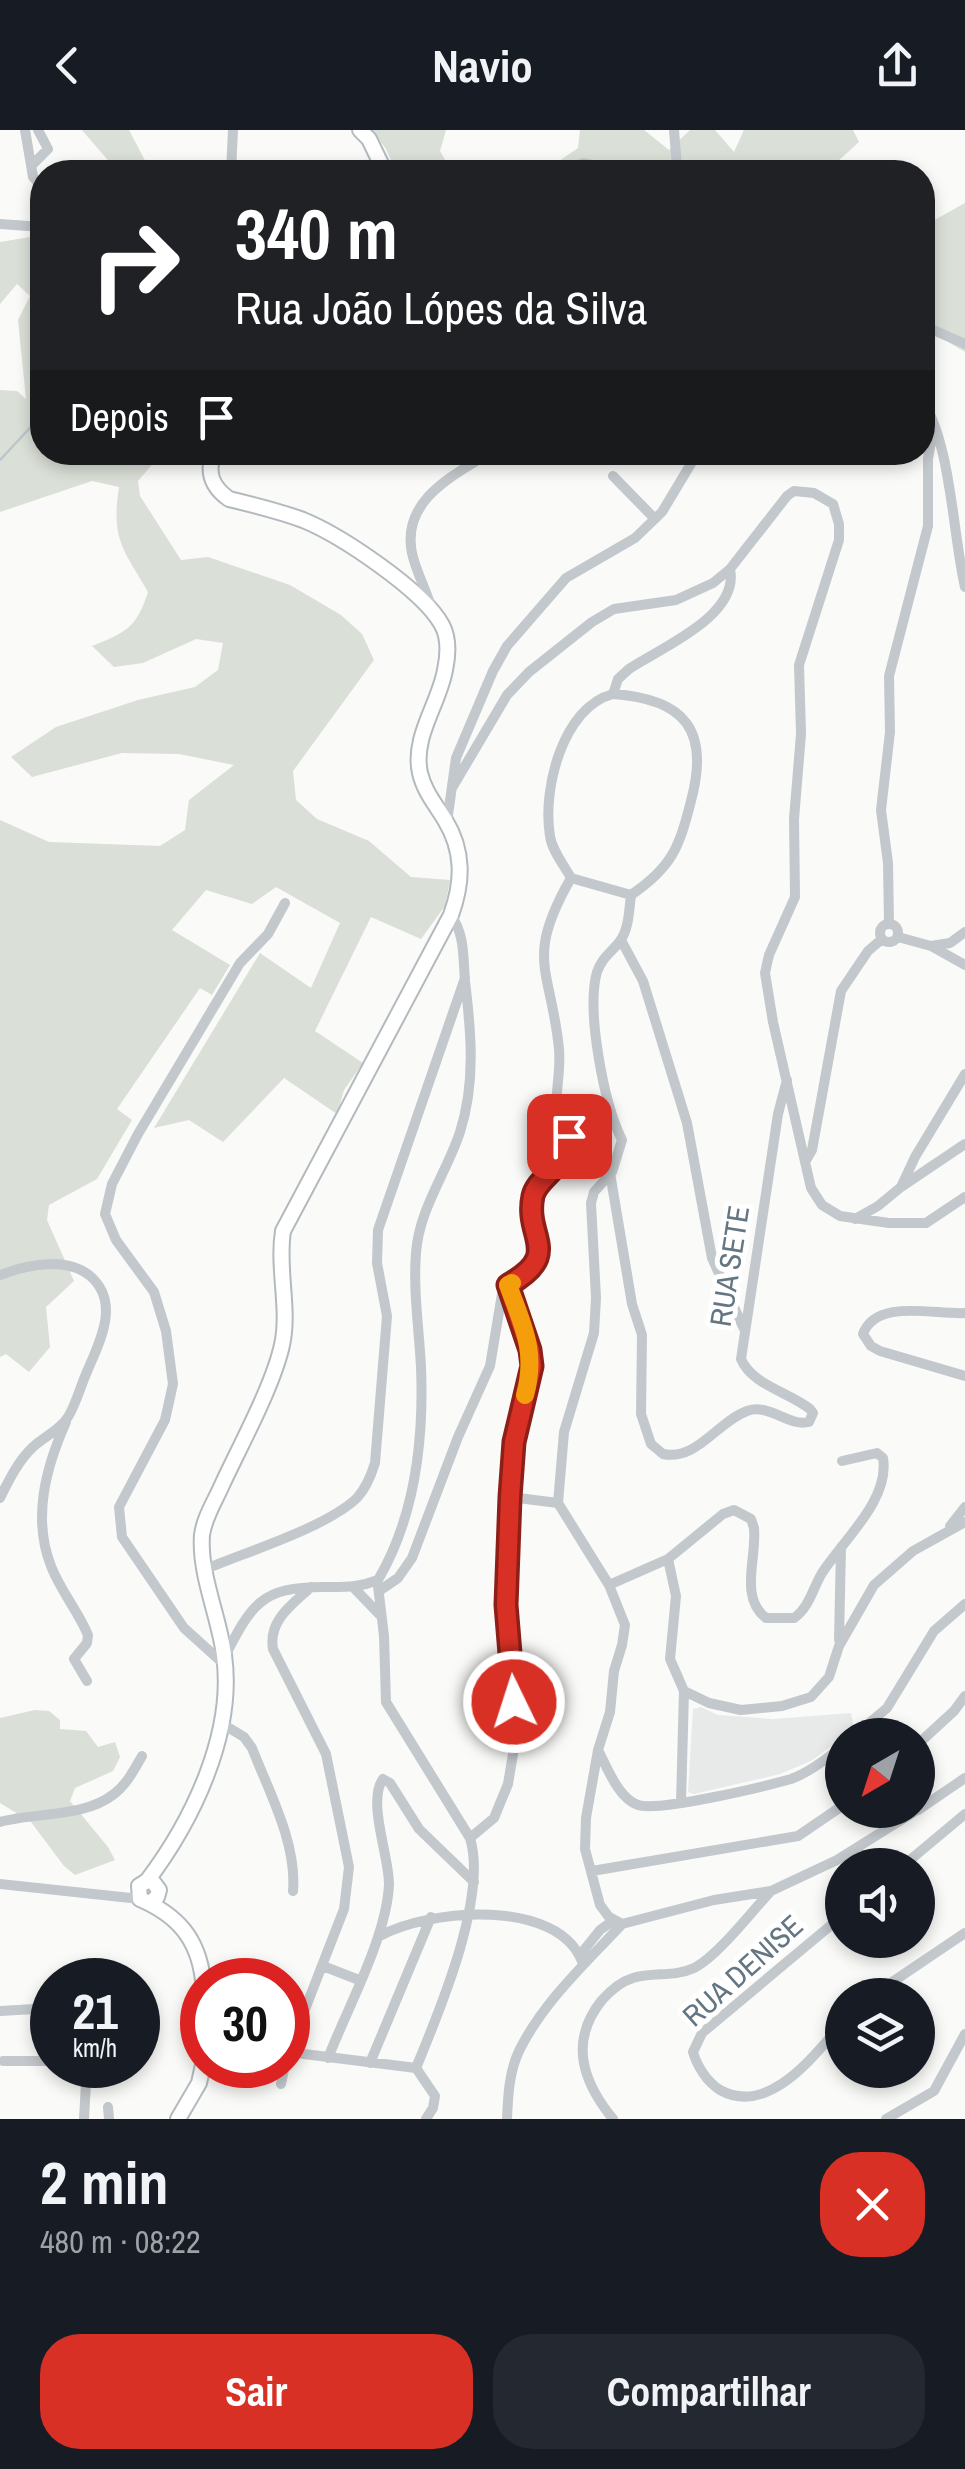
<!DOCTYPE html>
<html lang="pt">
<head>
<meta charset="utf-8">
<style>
	body { margin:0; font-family:"Archivo Narrow",sans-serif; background:#242831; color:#f1f3f6; height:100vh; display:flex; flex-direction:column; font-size:38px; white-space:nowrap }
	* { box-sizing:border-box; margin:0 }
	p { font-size:32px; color:#9ea1a6 }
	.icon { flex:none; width:55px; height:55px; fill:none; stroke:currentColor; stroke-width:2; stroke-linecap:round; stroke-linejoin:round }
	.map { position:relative; height:1989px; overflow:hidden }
	.sheet { display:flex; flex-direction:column; background:#171b24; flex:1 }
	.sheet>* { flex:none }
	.banner { position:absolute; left:30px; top:30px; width:905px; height:305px; border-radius:40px; box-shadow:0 5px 15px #0003; background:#202124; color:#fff; overflow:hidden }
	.needle { width:65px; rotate:219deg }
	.controls { position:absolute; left:825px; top:1588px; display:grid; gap:20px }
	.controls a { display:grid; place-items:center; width:110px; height:110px; border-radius:50%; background:#171b24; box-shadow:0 5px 15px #0003; font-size:50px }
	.speed { position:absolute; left:30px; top:1828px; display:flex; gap:20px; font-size:50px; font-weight:700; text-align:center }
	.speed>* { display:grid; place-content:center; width:130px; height:130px; border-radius:50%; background:#171b24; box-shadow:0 5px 15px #0003; line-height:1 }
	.speed small { font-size:25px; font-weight:400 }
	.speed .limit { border:15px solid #d22; background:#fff; color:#111 }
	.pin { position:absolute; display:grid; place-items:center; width:85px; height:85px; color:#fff; margin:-42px; border-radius:20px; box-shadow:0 5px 15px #0006 }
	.me { position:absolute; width:110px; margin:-55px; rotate:356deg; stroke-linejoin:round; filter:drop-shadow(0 0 8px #0008) }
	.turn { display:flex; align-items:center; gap:35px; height:210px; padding:0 40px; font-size:45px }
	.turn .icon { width:130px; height:130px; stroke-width:2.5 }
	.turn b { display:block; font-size:70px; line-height:85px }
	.then { display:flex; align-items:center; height:95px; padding:0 40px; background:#0003; gap:20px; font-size:38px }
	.round { display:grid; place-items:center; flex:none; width:105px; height:105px; border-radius:40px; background:#242831 }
	.summary { display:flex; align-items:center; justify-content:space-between; height:170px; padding:0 40px }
	h1 { font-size:60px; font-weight:700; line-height:75px }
	.cta { display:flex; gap:20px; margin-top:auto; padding:20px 40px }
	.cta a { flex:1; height:115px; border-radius:40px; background:#d93025; color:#fff; font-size:40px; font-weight:700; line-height:115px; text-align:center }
	.cta a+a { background:#242831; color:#f1f3f6 }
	header { display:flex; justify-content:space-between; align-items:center; height:130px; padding:0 40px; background:#171b24; font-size:45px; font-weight:700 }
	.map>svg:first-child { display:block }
	.built { fill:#e8e9e9 }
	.green { fill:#dadfd7 }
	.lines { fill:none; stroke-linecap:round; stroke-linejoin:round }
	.stream { stroke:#bbc7cb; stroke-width:2.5 }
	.secondary-casing { stroke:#b3babf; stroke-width:18 }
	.street { stroke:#c3c8cc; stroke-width:10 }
	.secondary { stroke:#fff; stroke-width:14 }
	.route-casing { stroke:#8d1f18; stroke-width:25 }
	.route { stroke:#d93025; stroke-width:18 }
	.slow { stroke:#f59e0b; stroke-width:18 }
	.labels { text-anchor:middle; stroke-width:10; stroke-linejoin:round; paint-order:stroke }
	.street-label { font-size:30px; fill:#657683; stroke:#fff }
</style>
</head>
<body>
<header><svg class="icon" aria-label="back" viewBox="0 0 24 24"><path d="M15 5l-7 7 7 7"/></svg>Navio<svg class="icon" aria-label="share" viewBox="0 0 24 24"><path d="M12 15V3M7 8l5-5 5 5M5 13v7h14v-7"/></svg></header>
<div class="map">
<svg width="965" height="1989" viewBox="0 0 965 1989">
	<rect width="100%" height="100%" fill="#fafaf8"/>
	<path class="built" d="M701 1577 718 1585 773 1589 851 1583 854 1600 842 1605V1608L811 1631 780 1644 694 1664 688 1662 693 1579Z"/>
	<path class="green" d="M82 0H129L151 42H118Z
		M372 0H446L440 21 452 42H396L386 19Z
		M580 0H644L669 20 690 0H715L734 22 744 0H853L859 12 826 42H543L578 18Z
		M965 73V222L923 197 922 97Z
		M42 105V322L162 323 138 351 140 366 181 430 208 427 290 455 341 485 362 504 374 530 293 641 296 670 317 689 369 711 411 747 450 750 445 776 421 809 371 787 315 901 363 933 344 960 337 984 284 948 223 1012 189 990 154 998 260 823 311 858 340 793 276 757 252 774 206 760 172 800 230 835 212 865 200 858 117 979 132 990 97 1049 49 1075 47 1090 74 1151 46 1177 50 1217 29 1242 6 1224 0 1227V690L49 712 160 716 185 700 189 670 234 635 179 624 122 623 32 647 11 627 56 597 138 570 195 557 218 540 223 513 196 509 143 533 114 537 92 516C127 502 136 498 148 462 123 418 111 410 119 357L92 351 0 382V260L17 261 26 269 18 190 30 166 17 154 0 174V112Z
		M35 1580 49 1581 60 1590V1599L86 1601 98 1617 115 1612 120 1627 113 1641 75 1658 70 1671 108 1717 115 1730 75 1745 64 1736 31 1692 0 1673V1588Z"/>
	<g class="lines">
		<path class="stream" d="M0 330 42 285"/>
		<defs>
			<path id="secondary" d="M360 0 369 9 385 42
				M147 1751C193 1690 235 1603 224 1525 219 1486 199 1444 202 1405 204 1388 215 1371 222 1355 240 1316 273 1256 282 1215 290 1179 277 1139 283 1101L451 785C463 752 464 721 445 690 436 675 424 661 420 643 412 607 439 574 445 540 448 526 449 508 442 495 423 460 340 405 303 390 279 381 254 375 229 369 212 357 206 343 214 322
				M151 1772 157 1767 159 1760 153 1752 147 1751 139 1756 140 1769C177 1785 198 1808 203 1850
				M178 1989 199 1953 203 1935"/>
		</defs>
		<use href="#secondary" class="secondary-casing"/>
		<path class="street" d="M25 0 33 47 42 57
			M32 35 48 19 38 0
			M231 42 233 0
			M555 42 584 33 623 42
			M673 42 677 37 674 0
			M0 94 42 97
			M922 195 965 214
			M922 270C951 312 953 407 965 457
			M613 346 655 389
			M431 477C426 459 416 442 412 423 401 370 454 345 491 322
			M613 564C685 569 710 600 691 671 679 718 672 737 631 765L571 748C564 735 552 721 550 706 542 659 563 577 613 564Z
			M613 564 618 549 629 539C660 518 740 486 730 439
			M452 658 507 565 529 542 592 492 614 479 676 470 713 453 730 439 787 366 794 361 814 363 833 374 839 394V410L799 535 801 604 794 689 795 767 769 825 765 843 773 892 811 1058 822 1075 840 1086 889 1093H926L965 1067
			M447 692 456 628 493 541 507 516 566 448 635 408 662 382 698 322
			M880 803a9 9 0 1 1 18 0a9 9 0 1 1-18 0Z
			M889 794 888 733 881 680 890 602 889 546 928 396V329L934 295
			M898 807 931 816 965 835
			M621 810 643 851 687 993 712 1128 744 1199
			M931 816 950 813 965 802
			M565 1010C548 980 562 951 559 919 551 838 524 830 571 748
			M805 1032 812 1020 841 861 868 821 882 809
			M901 1057 965 1014
			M855 1089 878 1076 901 1057 915 1027 965 944
			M0 1145C27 1135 64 1126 89 1145 122 1172 99 1213 86 1244 80 1258 76 1274 68 1287 61 1299 44 1307 33 1317 18 1331 9 1350 0 1368
			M965 1183C935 1185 876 1168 863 1204L871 1216 880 1221 965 1246
			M66 1292C46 1337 32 1388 51 1436 60 1460 78 1481 88 1505L87 1513 74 1529 87 1551
			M510 1367 558 1373
			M558 1373 564 1302 594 1203 596 1168 591 1073 594 1062 612 1042 622 1010C604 974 586 881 597 842 602 827 612 822 620 811 629 799 629 780 631 765
			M558 1373 609 1455 625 1495 622 1515 614 1541 610 1582 598 1620 586 1688 585 1719 600 1775 609 1787 622 1794
			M950 1396 965 1377
			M668 1429 676 1466 670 1529 684 1561 681 1672
			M206 1439C246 1422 327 1397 357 1368 366 1358 371 1346 375 1333L387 1186 377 1133 378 1100 465 848
			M378 1450C415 1387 424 1310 421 1237 419 1199 413 1160 416 1123 419 1079 447 1042 460 1002 476 952 471 901 465 851 463 827 465 805 451 785
			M609 1455 668 1429 723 1384 734 1380 751 1389 754 1398C757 1428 739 1467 766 1488H794C809 1478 813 1458 822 1443 843 1410 890 1370 883 1328L877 1323 842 1331
			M378 1456 384 1506 386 1572 470 1708C488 1767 439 1882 416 1938
			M354 1458 379 1484
			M379 1461 398 1448 412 1428 458 1307 490 1236 502 1164C513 1147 533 1146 538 1124 543 1106 530 1087 532 1068 534 1055 547 1047 555 1036 561 1028 560 1015 568 1008 582 995 600 1005 606 1019L632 1174 642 1205 641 1284 651 1314 663 1324C697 1331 717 1292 747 1281 770 1273 788 1297 809 1292L813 1283 810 1279C789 1262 752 1255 741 1229L778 984 787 950
			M839 1510 841 1417
			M225 1526C252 1474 261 1457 324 1457 344 1457 358 1458 378 1450
			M225 1535 184 1498 122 1407 119 1377 165 1290 173 1254 166 1201 154 1162 116 1110 105 1084 112 1054 138 1004 240 833 268 804 285 773
			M684 1561 709 1573 741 1580 782 1576 811 1567 829 1547 839 1516 874 1455 913 1421 965 1392
			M221 1593 244 1607 252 1618C269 1662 297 1713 293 1761
			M855 1605 887 1578 934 1501 965 1474
			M918 1614 954 1581 965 1566
			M598 1620C607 1637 618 1668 638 1675 659 1682 766 1656 791 1649 810 1642 827 1629 842 1616
			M918 1680 965 1648
			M0 1692C35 1682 84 1688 114 1664 127 1654 134 1640 142 1626
			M470 1708 494 1688 508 1654 513 1624 514 1573 506 1475 510 1367 514 1312 532 1236 530 1220 508 1155
			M904 1735 965 1684
			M592 1741 798 1706 842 1676
			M0 1754 140 1769
			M842 1786 702 1903 693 1922C697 1936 707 1952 720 1960 769 1987 814 1925 842 1894
			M622 1794 714 1770 771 1761 837 1730 917 1680
			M380 1806C428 1779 560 1767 583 1834
			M580 1825 600 1800 614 1790
			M323 1836 359 1850
			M873 1865 965 1803
			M0 1881 52 1878
			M288 1922 416 1938 435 1966 433 1978 426 1989
			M288 1923 344 1779 349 1737 326 1624 273 1519C268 1490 293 1474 311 1457
			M328 1928C348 1877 387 1806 389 1754 389 1726 367 1671 383 1649L390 1653 419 1699 474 1752
			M3 1931H52
			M370 1933 431 1787
			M281 1954 285 1935
			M108 1977 109 1989
			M84 1989 87 1935
			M507 1989C508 1966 509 1942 519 1921 543 1872 586 1833 622 1794
			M613 1989C582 1951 569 1911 602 1870 611 1860 620 1852 633 1848 653 1842 675 1847 694 1838 717 1827 752 1781 771 1761
			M886 1989 934 1961 965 1904"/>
		<use href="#secondary" class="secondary"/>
	</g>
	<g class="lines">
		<defs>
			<path id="route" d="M514 1572 506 1475 510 1367 514 1312 532 1236 530 1220 508 1155C564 1123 524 1108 533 1066 536 1053 549 1046 556 1035 562 1025 562 1015 569 1006"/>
		</defs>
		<use href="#route" class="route-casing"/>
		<use href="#route" class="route"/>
		<path class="slow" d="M512 1153 508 1155C523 1196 537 1221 525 1265"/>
	</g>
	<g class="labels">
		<g class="street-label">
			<text transform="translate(730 1136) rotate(-81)" y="10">RUA SETE</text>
			<text transform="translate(743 1841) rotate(-42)" y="10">RUA DENISE</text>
		</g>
	</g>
</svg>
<div class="controls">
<a><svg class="needle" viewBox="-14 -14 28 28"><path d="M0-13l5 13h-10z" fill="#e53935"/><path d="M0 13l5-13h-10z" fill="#9ea1a6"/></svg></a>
<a><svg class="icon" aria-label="sound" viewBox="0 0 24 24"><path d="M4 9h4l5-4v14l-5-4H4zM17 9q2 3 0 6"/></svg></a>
<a><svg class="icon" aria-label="layers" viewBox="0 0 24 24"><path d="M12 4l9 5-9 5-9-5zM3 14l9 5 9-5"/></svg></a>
</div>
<div class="speed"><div>21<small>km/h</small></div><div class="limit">30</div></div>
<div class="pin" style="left:569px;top:1006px;background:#d93025"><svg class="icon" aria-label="arrive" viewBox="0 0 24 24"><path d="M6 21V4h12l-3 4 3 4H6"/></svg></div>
<svg class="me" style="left:514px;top:1572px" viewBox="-20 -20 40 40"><circle r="17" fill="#d93025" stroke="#fff" stroke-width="3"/><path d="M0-11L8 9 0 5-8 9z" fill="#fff"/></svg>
<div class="banner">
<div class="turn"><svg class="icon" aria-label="right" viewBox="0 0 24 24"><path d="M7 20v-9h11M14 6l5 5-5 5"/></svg><div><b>340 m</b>Rua João Lópes da Silva</div></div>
<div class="then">Depois<svg class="icon" aria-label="arrive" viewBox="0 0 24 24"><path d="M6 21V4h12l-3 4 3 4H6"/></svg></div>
</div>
</div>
<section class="sheet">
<div class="summary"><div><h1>2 min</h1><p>480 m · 08:22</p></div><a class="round" style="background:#d93025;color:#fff"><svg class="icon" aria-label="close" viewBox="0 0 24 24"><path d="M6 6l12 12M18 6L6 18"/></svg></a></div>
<div class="cta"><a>Sair</a><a>Compartilhar</a></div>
</section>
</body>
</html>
